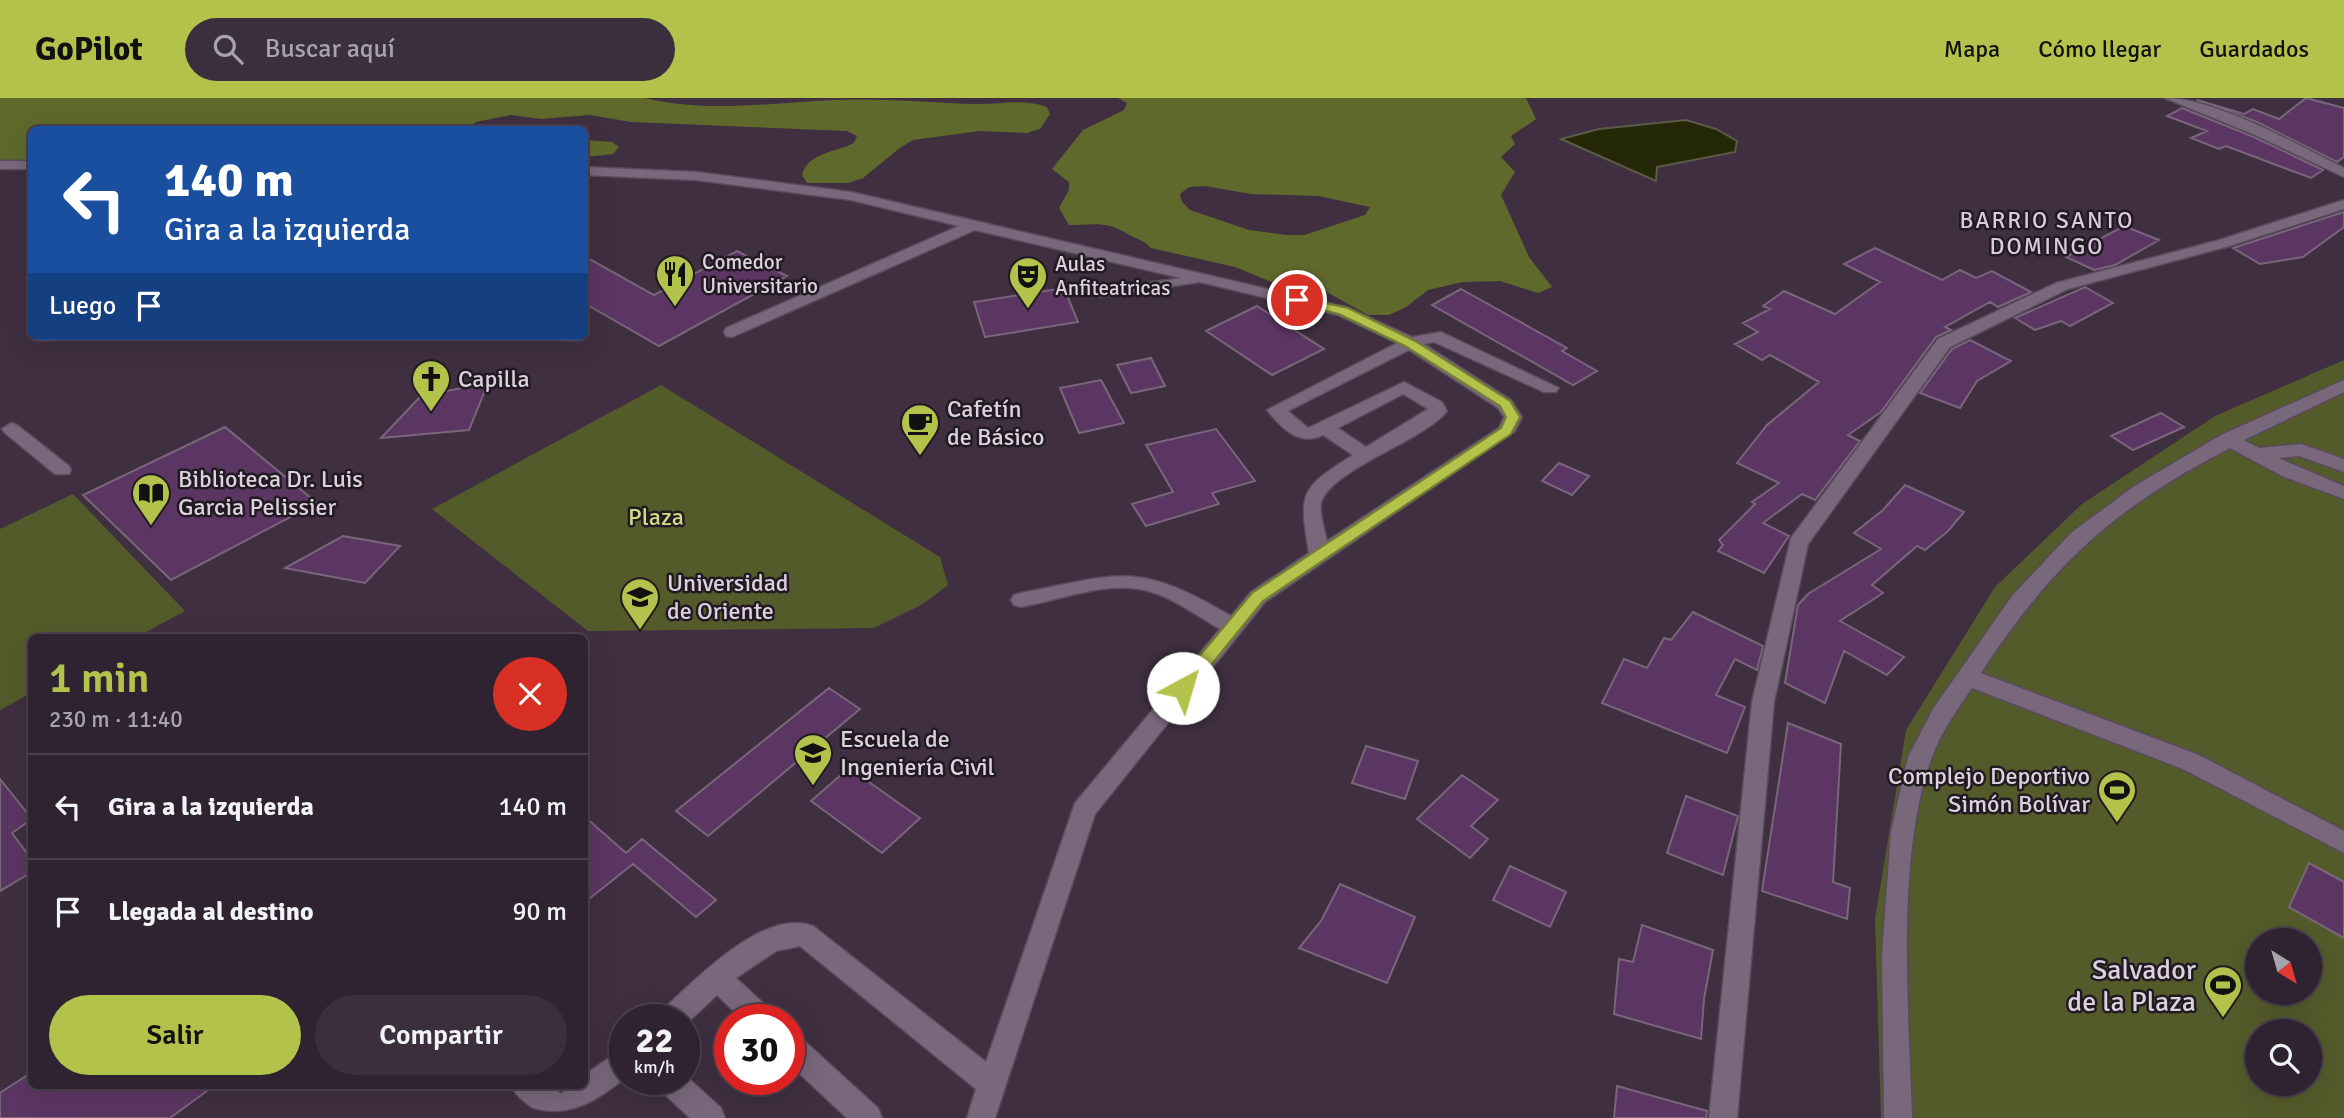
<!DOCTYPE html>
<html lang="es">
<head>
<meta charset="utf-8">
<style>
	body { margin:0; font-family:Signika,sans-serif; background:#3b2f3d; color:#f1f3f6; height:100vh; display:flex; flex-direction:column; font-size:26px; white-space:nowrap }
	* { box-sizing:border-box; margin:0 }
	p { font-size:23px; color:#a7a4ab }
	.icon { flex:none; width:38px; height:38px; fill:none; stroke:currentColor; stroke-width:2; stroke-linecap:round; stroke-linejoin:round }
	.map { position:relative; flex:1; overflow:hidden }
	.panel { position:absolute; left:28px; top:536px; width:560px; height:455px; display:flex; flex-direction:column; background:#2f2331; border-radius:10px; box-shadow:0 7px 28px #0002,0 0 0 2px #4a404d }
	.panel>* { flex:none }
	.hud { position:absolute; left:28px; top:28px; width:560px; height:214px; border-radius:10px; box-shadow:0 7px 28px #0002,0 0 0 2px #4a404d; background:#1a4fa0; color:#fff; overflow:hidden }
	.needle { width:46px; rotate:143deg }
	.tools { position:absolute; left:2245px; top:830px; display:grid; gap:14px }
	.tools a { display:grid; place-items:center; width:77px; height:77px; border-radius:50%; background:#2f2331; box-shadow:0 7px 28px #0002,0 0 0 2px #4a404d; font-size:35px }
	.speed { position:absolute; left:609px; top:906px; display:flex; gap:14px; font-size:35px; font-weight:700; text-align:center }
	.speed>* { display:grid; place-content:center; width:91px; height:91px; border-radius:50%; background:#2f2331; box-shadow:0 7px 28px #0002,0 0 0 2px #4a404d; line-height:1 }
	.speed small { font-size:18px; font-weight:400 }
	.speed .limit { border:10px solid #d22; background:#fff; color:#111 }
	.pin { position:absolute; display:grid; place-items:center; width:60px; height:60px; color:#fff; margin:-30px; border:4px solid #fff; border-radius:50%; box-shadow:0 2px 7px #0007 }
	.me { position:absolute; width:77px; margin:-38px; rotate:39deg; stroke-linejoin:round; filter:drop-shadow(0 0 5px #0008) }
	.turn { display:flex; align-items:center; gap:24px; height:147px; padding:0 21px; font-size:32px }
	.turn .icon { width:91px; height:91px; stroke-width:2.5 }
	.turn b { display:block; font-size:49px; line-height:60px }
	.then { display:flex; align-items:center; height:66px; padding:0 21px; background:#0003; gap:14px; font-size:26px }
	.round { display:grid; place-items:center; flex:none; width:74px; height:74px; border-radius:37px; background:#3b2f3d }
	.headline { display:flex; align-items:center; justify-content:space-between; height:119px; padding:0 21px }
	h1 { font-size:42px; font-weight:600; line-height:52px; color:#b3c24b }
	.button { display:flex; gap:14px; margin-top:auto; padding:14px 21px }
	.button a { flex:1; height:80px; border-radius:42px; background:#b3c24b; color:#111; font-size:28px; font-weight:600; line-height:80px; text-align:center }
	.button a+a { background:#3b2f3d; color:#f1f3f6 }
	ul { padding:0; list-style:none }
	li { display:flex; align-items:center; gap:21px; height:105px; padding:0 21px; border-top:2px solid #4a404d }
	li div { flex:1 }
	li b { display:block; font-size:26px }
	li em { font-style:normal }
	header { display:flex; align-items:center; gap:42px; box-sizing:border-box; height:98px; padding:0 35px; background:#b3c24b; color:#111 }
	header strong { font-size:33px }
	nav { display:flex; gap:38px; margin-inline-start:auto; font-size:24px }
	.search { width:490px; height:63px; background:#3b2f3d; display:flex; align-items:center; gap:18px; box-sizing:border-box; padding:0 24px; border-radius:38px; color:#a7a4ab; font-size:26px }
	.map>svg:first-child { display:block }
	.green { fill:#545b2a; fill-rule:evenodd }
	.forest { fill:#60692c; fill-rule:evenodd }
	.water { fill:#242807; stroke:#5b5b47; stroke-width:2 }
	.building { fill:#5c3662; stroke:#78667a; stroke-width:2 }
	.lines { fill:none; stroke-linecap:round; stroke-linejoin:round }
	.minor-casing { stroke:#584b5b; stroke-width:3 }
	.minor { fill:#79677c; fill-rule:evenodd }
	.route { fill:#b3c24b; stroke:#747e31; stroke-width:2 }
	.labels { text-anchor:middle; stroke-width:5; stroke-linejoin:round; paint-order:stroke }
	.far-poi-label { font-size:21px; fill:#dcd2dd; stroke:#211a22; text-anchor:start }
	.far-quarter-label { font-size:23px; letter-spacing:2px; fill:#dcc8df; stroke:#211a22 }
	.poi-label { font-size:24px; fill:#dcd2dd; stroke:#211a22; text-anchor:start }
	.park-label { font-size:24px; fill:#cedd83; stroke:#211a22 }
	.near-poi-label { font-size:28px; fill:#dcd2dd; stroke:#211a22; text-anchor:end }
</style>
</head>
<body>
<header>
<strong>GoPilot</strong>
<div class="search"><svg class="icon" aria-label="search" viewBox="0 0 24 24"><circle cx="10" cy="10" r="6"/><path d="M15 15l6 6"/></svg>Buscar aquí</div>
<nav><a>Mapa</a><a>Cómo llegar</a><a>Guardados</a></nav>
</header>
<div class="map">
<svg width="2344" height="1020" viewBox="0 0 2344 1020">
	<rect width="100%" height="100%" fill="#3f2f41"/>
	<path class="green" d="M2344 262V1020H1881L1875 821 1906 632 1995 489 2082 406 2215 318ZM2258 842H2310V894H2258ZM2258 933H2310V985H2258Z
		M661 287 940 459 948 487 923 506 874 530 588 533 432 411Z
		M73 396 185 513 137 539H32L31 595 0 612V431Z"/>
	<path class="forest" d="M0 0H645C705 15 771 5 833 2 879 0 927 4 973 6 998 7 1023 0 1047 9L1050 16 1040 31 1027 35 980 33 913 42 901 49 863 80 848 85H807L802 77C807 55 836 54 854 45L857 38 847 33 631 24 590 17 541 21 511 17 476 24 467 32H32L31 62H0Z
		M1118 0H1526L1536 21 1511 38 1515 46 1501 59 1515 74 1501 97 1529 159 1552 189 1538 195 1500 183 1463 184 1428 192 1406 209 1389 217H1368L1325 193 1281 188 1235 169 1151 150C1143 141 1137 142 1128 136 1105 122 1095 127 1069 127L1059 110 1069 92V84L1052 71 1083 32 1124 12 1127 5ZM1205 88 1251 96 1318 98 1370 109 1365 117 1304 137H1286L1249 132 1190 112 1182 104 1180 96 1189 89Z
		M585 42 612 44 619 49 613 56 585 59Z"/>
	<path class="water" d="M1686 22 1716 31 1737 43 1735 54 1657 69 1656 83 1561 41 1599 31Z"/>
	<path class="building" d="M2306 0 2344 10V59L2337 64 2257 24 2197 2 2244 16 2253 11 2279 21Z
		M2182 10 2254 39 2323 72 2311 80 2226 48 2219 51 2191 40 2207 33 2167 18Z
		M2344 114V129L2303 159 2260 166 2233 150Z
		M2124 128 2159 142 2115 167 2094 172 2066 159Z
		M1875 150 1942 182 1960 172 1976 180 1992 173 2031 194 1998 209 1990 204 1945 229 1951 232 1936 239 1881 314 1848 337 1860 343 1815 402 1802 396 1763 425 1789 438 1764 475 1718 453 1723 447 1719 442 1755 406 1752 404 1779 385 1737 365 1767 327 1819 284 1770 257 1762 262 1735 246 1758 234 1743 225 1770 211 1763 208 1784 193 1835 216 1880 184 1844 166Z
		M737 153 787 178 659 248 584 205V158L654 197Z
		M2085 189 2113 205 2070 228 2061 223 2035 232 2015 220Z
		M1064 190 1078 224 985 239 974 204Z
		M1461 191 1567 250 1562 253 1597 273 1573 287 1432 207Z
		M1257 208 1324 251 1272 277 1206 233Z
		M1970 242 2011 263 1977 283 1960 310 1920 295 1952 251Z
		M1151 260 1165 288 1131 295 1117 267Z
		M1101 282 1124 325 1079 335 1060 290Z
		M488 285 469 332 381 340 421 298Z
		M2161 315 2184 329 2133 352 2111 338Z
		M225 329 317 405 171 482 83 397Z
		M1216 331 1255 383 1212 395 1219 406 1146 428 1132 406 1173 394 1146 347Z
		M1559 365 1589 378 1572 397 1542 383Z
		M1905 387 1964 414 1948 433 1925 452 1917 448 1872 487 1883 495 1840 523 1904 559 1887 577 1844 553 1825 605 1785 585 1798 507 1808 496 1881 451 1854 435 1883 412Z
		M343 438 400 448 365 485 285 470Z
		M1693 514 1763 548 1757 572 1735 561 1716 597 1745 609 1727 655 1602 605 1624 561 1647 570 1664 540 1671 542Z
		M829 590 860 611 708 738 676 713Z
		M1788 625 1841 646 1833 784 1850 790 1847 821 1762 793Z
		M1366 648 1418 663 1405 701 1352 685Z
		M849 670 920 720 882 755 811 703Z
		M1462 677 1498 702 1471 728 1488 741 1470 760 1417 721Z
		M0 681 32 721 12 735 32 762V774L0 793Z
		M1686 698 1738 718 1723 777 1667 755Z
		M584 718 626 755 642 741 716 802 696 819 633 766 584 805Z
		M2309 765 2344 784V840L2289 809Z
		M1510 768 1566 794 1550 829 1493 802Z
		M1340 786 1415 819 1387 885 1299 850 1321 823Z
		M1642 827 1713 852 1704 901 1701 941 1614 916 1619 861 1633 864Z
		M32 974V987H215L170 1020H0V995Z
		M1617 988 1707 1013 1706 1020H1614Z"/>
	<g class="lines">
		<defs>
			<path id="minor" d="M2165 0C2216 0 2297 47 2344 70V79L2255 37Z
				M0 63H32V71H0Z
				M584 69 696 74 851 94 1349 210 1412 239 1441 234 1559 290 1556 294H1544L1434 244 1424 246 1511 302 1522 319 1515 333 1265 504 1095 716 995 1020H967L976 991 800 848 776 853 736 880 772 913 776 922H743L717 897 684 928V922H657L661 913C695 883 763 809 813 828L986 964 1075 705 1220 531C1197 518 1174 500 1148 493 1108 482 1060 502 1021 509L1014 507 1011 502 1014 497 1021 495C1123 475 1137 463 1231 518L1251 494 1309 455C1299 394 1299 391 1353 357L1323 337C1300 349 1281 330 1267 312L1397 245 1338 217 1200 184 1100 199V193L1106 191 1181 180 975 132 732 239 726 238 724 234 726 230 959 128 851 102 696 82 584 77ZM1409 252 1498 310 1504 319 1499 330 1327 443C1325 433 1319 416 1321 405 1330 372 1425 342 1447 313L1442 304 1404 284 1308 330 1288 313ZM1403 296 1428 311 1366 349 1338 330Z
				M2344 102V111L2226 149 2068 191 1950 249 1808 446 1774 604 1737 1020H1709L1752 604 1791 440 1938 241 2056 185 2216 143Z
				M2344 282V294L2244 342 2259 350 2301 346 2344 361V374L2299 358 2278 360 2344 388V401L2282 378 2230 350C2114 410 2052 466 1981 575L2199 657 2344 733V755L2183 671 1972 590C1957 612 1941 634 1932 659 1895 758 1909 914 1912 1020H1884L1882 856 1891 734 1908 659 1933 611 2012 498 2071 435 2133 389 2221 337Z
				M11 325 17 327 69 368 71 372 69 376H55L5 335 2 331Z
				M789 934 799 938 878 1010 882 1020H847L789 966Z
				M625 949V980C596 1003 570 1020 533 1010 523 1003 516 998 511 987H548L561 996 572 987H584V977Z
				M684 976 721 1010 725 1020H690L660 992 656 982H684Z"/>
		</defs>
		<use href="#minor" class="minor-casing"/>
		<use href="#minor" class="minor"/>
	</g>
	<path class="route" d="M1297 199 1348 210 1415 243 1510 303 1520 319 1511 336 1263 503 1189 594H1177L1175 590 1177 585 1252 495 1501 330 1506 319 1500 308 1405 248 1339 216 1293 205 1291 202Z"/>
	<defs>
		<symbol id="restaurant-pin" viewBox="-11 -11 22 30"><path d="M0 17L-7.5 6A9.5 9.5 0 1 1 7.5 6Z" fill="#b3c24b" stroke="#211a22"/><path d="M-5-6h1v4h1v-4h1v4h1v-4h1v5L-1.5 .5V6h-2V.5L-5-1ZM5-6V6H3V1.5H1.5Q1.5-4 5-6Z" fill="#111"/></symbol>
		<symbol id="theatre-pin" viewBox="-11 -11 22 30"><path d="M0 17L-7.5 6A9.5 9.5 0 1 1 7.5 6Z" fill="#b3c24b" stroke="#211a22"/><path d="M-5-5.5Q0-4 5-5.5V0Q5 5 0 6Q-5 5-5 0ZM-3.3-2.5H-1v1.5H-3.3ZM1-2.5H3.3v1.5H1ZM-2.8 1Q0 5.5 2.8 1Z" fill="#111"/></symbol>
		<symbol id="church-pin" viewBox="-11 -11 22 30"><path d="M0 17L-7.5 6A9.5 9.5 0 1 1 7.5 6Z" fill="#b3c24b" stroke="#211a22"/><path d="M-1.2-6h2.4v3.5h3.3v2.4h-3.3V6h-2.4V-.1h-3.3v-2.4h3.3Z" fill="#111"/></symbol>
		<symbol id="cafe-pin" viewBox="-11 -11 22 30"><path d="M0 17L-7.5 6A9.5 9.5 0 1 1 7.5 6Z" fill="#b3c24b" stroke="#211a22"/><path d="M-5.5-4.5H6V0H3Q3 3.5 0 3.5H-2.5Q-5.5 3.5-5.5 0ZM3-3.2v2h1.7v-2ZM-6 4.5H4V6H-6Z" fill="#111"/></symbol>
		<symbol id="library-pin" viewBox="-11 -11 22 30"><path d="M0 17L-7.5 6A9.5 9.5 0 1 1 7.5 6Z" fill="#b3c24b" stroke="#211a22"/><path d="M-6-4Q-3-5.5-.7-3.5V5Q-3 3-6 4ZM6-4Q3-5.5 .7-3.5V5Q3 3 6 4Z" fill="#111"/></symbol>
		<symbol id="university-pin" viewBox="-11 -11 22 30"><path d="M0 17L-7.5 6A9.5 9.5 0 1 1 7.5 6Z" fill="#b3c24b" stroke="#211a22"/><path d="M0-5L7-2L0 1L-7-2ZM-4 1L0 2.5L4 1V4Q0 6-4 4Z" fill="#111"/></symbol>
		<symbol id="stadium-pin" viewBox="-11 -11 22 30"><path d="M0 17L-7.5 6A9.5 9.5 0 1 1 7.5 6Z" fill="#b3c24b" stroke="#211a22"/><path d="M0-5a6.5 5 0 1 0 0 10a6.5 5 0 1 0 0-10ZM-3.5-1.8h7v3.6h-7Z" fill="#111"/></symbol>
	</defs>
	<g fill-rule="evenodd">
		<use href="#restaurant-pin" x="653" y="154" width="44" height="60"/>
		<use href="#theatre-pin" x="1006" y="156" width="44" height="60"/>
		<use href="#church-pin" x="409" y="259" width="44" height="60"/>
		<use href="#cafe-pin" x="898" y="303" width="44" height="60"/>
		<use href="#library-pin" x="129" y="373" width="44" height="60"/>
		<use href="#university-pin" x="618" y="477" width="44" height="60"/>
		<use href="#university-pin" x="791" y="633" width="44" height="60"/>
		<use href="#stadium-pin" x="2095" y="670" width="44" height="60"/>
		<use href="#stadium-pin" x="2201" y="865" width="44" height="60"/>
	</g>
	<g class="labels">
		<g class="far-poi-label">
			<text x="702" y="171">Comedor<tspan x="702" dy="24">Universitario</tspan></text>
			<text x="1055" y="173">Aulas<tspan x="1055" dy="24">Anfiteatricas</tspan></text>
		</g>
		<g class="far-quarter-label">
			<text x="2047" y="130">BARRIO SANTO<tspan x="2047" dy="26">DOMINGO</tspan></text>
		</g>
		<g class="poi-label">
			<text x="458" y="289">Capilla</text>
			<text x="947" y="319">Cafetín<tspan x="947" dy="28">de Básico</tspan></text>
			<text x="178" y="389">Biblioteca Dr. Luis<tspan x="178" dy="28">Garcia Pelissier</tspan></text>
			<text x="667" y="493">Universidad<tspan x="667" dy="28">de Oriente</tspan></text>
			<text x="840" y="649">Escuela de<tspan x="840" dy="28">Ingeniería Civil</tspan></text>
			<text x="2090" y="686" text-anchor="end">Complejo Deportivo<tspan x="2090" dy="28">Simón Bolívar</tspan></text>
		</g>
		<g class="park-label">
			<text x="656" y="427">Plaza</text>
		</g>
		<g class="near-poi-label">
			<text x="2196" y="881">Salvador<tspan x="2196" dy="32">de la Plaza</tspan></text>
		</g>
	</g>
</svg>
<div class="tools">
<a><svg class="needle" viewBox="-14 -14 28 28"><path d="M0-13l5 13h-10z" fill="#e53935"/><path d="M0 13l5-13h-10z" fill="#a7a4ab"/></svg></a>
<a><svg class="icon" aria-label="search" viewBox="0 0 24 24"><circle cx="10" cy="10" r="6"/><path d="M15 15l6 6"/></svg></a>
</div>
<div class="speed"><div>22<small>km/h</small></div><div class="limit">30</div></div>
<div class="pin" style="left:1297px;top:202px;background:#d93025"><svg class="icon" aria-label="arrive" viewBox="0 0 24 24"><path d="M6 21V4h12l-3 4 3 4H6"/></svg></div>
<svg class="me" style="left:1183px;top:590px" viewBox="-20 -20 40 40"><circle r="19" fill="#fff"/><path d="M0-13L10 11 0 6-10 11z" fill="#b3c24b"/></svg>
<div class="hud">
<div class="turn"><svg class="icon" aria-label="left" viewBox="0 0 24 24"><path d="M17 20v-9H6M10 6l-5 5 5 5"/></svg><div><b>140 m</b>Gira a la izquierda</div></div>
<div class="then">Luego<svg class="icon" aria-label="arrive" viewBox="0 0 24 24"><path d="M6 21V4h12l-3 4 3 4H6"/></svg></div>
</div>
<section class="panel">
<div class="headline"><div><h1>1 min</h1><p>230 m · 11:40</p></div><a class="round" style="background:#d93025;color:#fff"><svg class="icon" aria-label="close" viewBox="0 0 24 24"><path d="M6 6l12 12M18 6L6 18"/></svg></a></div>
<ul>
<li><svg class="icon" aria-label="left" viewBox="0 0 24 24"><path d="M17 20v-9H6M10 6l-5 5 5 5"/></svg><div><b>Gira a la izquierda</b></div><em>140 m</em></li>
<li><svg class="icon" aria-label="arrive" viewBox="0 0 24 24"><path d="M6 21V4h12l-3 4 3 4H6"/></svg><div><b>Llegada al destino</b></div><em>90 m</em></li>
</ul>
<div class="button"><a>Salir</a><a>Compartir</a></div>
</section>
</div>
</body>
</html>
